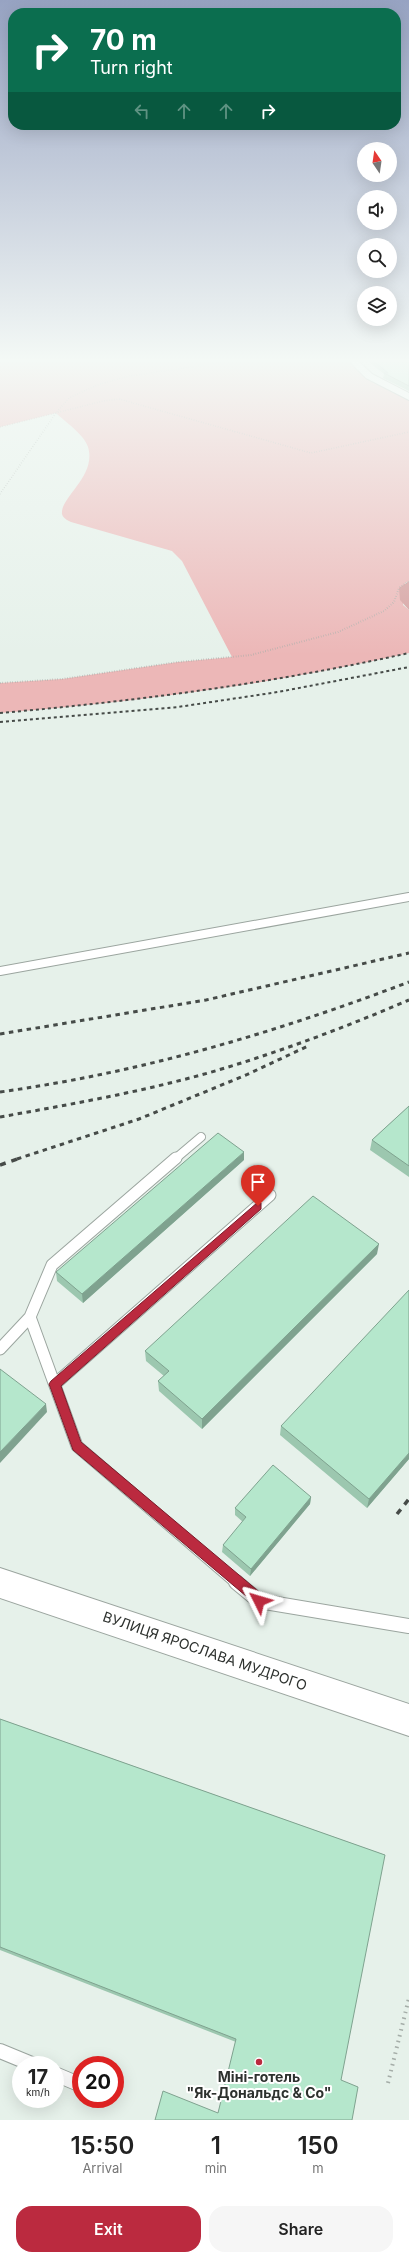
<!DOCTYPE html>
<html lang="en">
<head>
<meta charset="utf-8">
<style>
	body { margin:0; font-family:Inter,sans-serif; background:#f6f6f6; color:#222; height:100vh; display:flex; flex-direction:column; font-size:15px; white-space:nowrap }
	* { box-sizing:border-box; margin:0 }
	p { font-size:13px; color:#767676 }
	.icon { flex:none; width:22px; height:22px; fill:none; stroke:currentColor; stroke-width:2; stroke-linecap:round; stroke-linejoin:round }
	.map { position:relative; height:2120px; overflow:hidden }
	.details { display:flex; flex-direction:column; background:#fff; flex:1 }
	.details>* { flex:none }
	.guide { position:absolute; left:8px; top:8px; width:393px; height:122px; border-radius:16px; box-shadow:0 4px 16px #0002; background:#0b6e4f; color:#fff; overflow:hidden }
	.needle { width:26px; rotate:347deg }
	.fabs { position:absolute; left:357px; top:142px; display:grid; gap:8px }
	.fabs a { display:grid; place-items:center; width:40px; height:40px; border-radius:50%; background:#fff; box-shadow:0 4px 16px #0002; font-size:20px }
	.speed { position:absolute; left:12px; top:2056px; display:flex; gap:8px; font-size:20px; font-weight:700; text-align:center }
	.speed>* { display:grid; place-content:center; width:52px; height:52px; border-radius:50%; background:#fff; box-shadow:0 4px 16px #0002; line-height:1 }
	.speed small { font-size:10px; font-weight:400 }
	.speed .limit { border:6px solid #d22; background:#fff; color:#111 }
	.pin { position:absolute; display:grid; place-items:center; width:34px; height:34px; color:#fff; margin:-41px -17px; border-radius:50% 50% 50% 0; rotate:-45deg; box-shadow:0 0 4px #0007 }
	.pin .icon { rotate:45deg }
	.me { position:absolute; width:44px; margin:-22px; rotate:310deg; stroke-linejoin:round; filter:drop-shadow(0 0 3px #0008) }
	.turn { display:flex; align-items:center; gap:14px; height:84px; padding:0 16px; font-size:18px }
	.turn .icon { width:52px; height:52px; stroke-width:2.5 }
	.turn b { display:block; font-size:28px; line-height:34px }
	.lanes { display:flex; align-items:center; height:38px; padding:0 16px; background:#0003; justify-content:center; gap:20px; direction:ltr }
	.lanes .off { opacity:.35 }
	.eta { display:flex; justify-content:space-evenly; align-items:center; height:68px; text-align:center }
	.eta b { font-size:24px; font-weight:600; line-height:28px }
	.button { display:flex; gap:8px; margin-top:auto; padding:8px 16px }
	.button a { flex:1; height:46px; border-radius:16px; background:#bb2a3f; color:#fff; font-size:16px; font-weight:600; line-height:46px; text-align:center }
	.button a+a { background:#f6f6f6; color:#222 }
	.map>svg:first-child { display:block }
	.green { fill:#ecb7b7 }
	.forest { fill:#d6a0a0 }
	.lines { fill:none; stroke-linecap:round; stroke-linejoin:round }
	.lane-far2-casing { stroke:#9ba59f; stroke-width:10 }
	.lane-far1-casing { stroke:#9ba59f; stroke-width:13 }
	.lane-casing { stroke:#9ba59f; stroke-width:16 }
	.street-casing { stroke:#9ba59f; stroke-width:2 }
	.secondary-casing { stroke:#9ba59f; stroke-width:2 }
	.path-far2 { stroke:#a5ada8; stroke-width:1.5; stroke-dasharray:0.5 2; stroke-linecap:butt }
	.path-far1 { stroke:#a5ada8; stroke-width:2; stroke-dasharray:0.5 2; stroke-linecap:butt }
	.path { stroke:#a5ada8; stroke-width:4; stroke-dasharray:1.5 4.5; stroke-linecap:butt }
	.lane-far2 { stroke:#fff; stroke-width:8 }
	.lane-far1 { stroke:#fff; stroke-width:11 }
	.lane { stroke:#fff; stroke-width:14 }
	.street { fill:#fff; fill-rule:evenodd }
	.secondary { fill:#fff; fill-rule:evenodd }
	.rail-far2 { stroke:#464b48; stroke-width:2; stroke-dasharray:3 3; stroke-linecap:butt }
	.rail-far1 { stroke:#464b48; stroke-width:3; stroke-dasharray:4.5 4.5; stroke-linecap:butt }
	.rail { stroke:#464b48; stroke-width:3.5; stroke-dasharray:6 6; stroke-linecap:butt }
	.wall { fill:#9cc7af }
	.shaded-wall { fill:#7fa28f }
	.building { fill:#b5e7cc; stroke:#7fa28f }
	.route { fill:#bb2a3f; stroke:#7a1b29 }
	.poi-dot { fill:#bb2a3f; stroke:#fff; stroke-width:1.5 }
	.labels { text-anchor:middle; stroke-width:4; stroke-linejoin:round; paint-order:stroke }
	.near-street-label { font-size:14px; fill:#2d312e; stroke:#fff }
	.near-poi-label { font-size:14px; font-weight:bold; fill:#2d312e; stroke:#fff }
</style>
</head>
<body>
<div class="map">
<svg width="409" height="2120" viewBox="0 0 409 2120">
	<rect width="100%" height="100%" fill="#e6f1ea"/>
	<path class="green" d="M0 358H350L359 368 409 397V581L405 583 403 605 409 610V653C274 684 138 702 0 713V683L62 679 178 662 232 657 182 561 172 551 71 522C67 520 63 518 62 514 60 497 97 476 88 447 84 434 65 422 56 413L0 427Z"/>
	<path class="forest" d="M409 581V610L400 600 399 588Z"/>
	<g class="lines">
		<defs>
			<path id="lane-far2" d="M0 971 409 897
				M175 1159 201 1137"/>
			<path id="lane-far1" d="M30 1317 77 1446 237 1583
				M0 1349 30 1317 52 1265 176 1158
				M55 1384 270 1195"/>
			<path id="lane" d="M236 1582 259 1601 409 1626
				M0 2051 34 2065
				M55 2074 81 2085"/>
			<path id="street" d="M346 358H355L372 374 409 393V400L366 378Z"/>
			<path id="secondary" d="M0 1568 409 1704V1736L0 1598Z"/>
		</defs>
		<use href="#lane-far2" class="lane-far2-casing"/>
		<use href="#lane-far1" class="lane-far1-casing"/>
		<use href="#lane" class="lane-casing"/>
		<use href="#street" class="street-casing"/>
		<use href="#secondary" class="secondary-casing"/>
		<path class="path-far2" d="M0 427 103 401 119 399 311 453 409 432
			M0 494 56 413 69 398 97 385 129 376 253 358"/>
		<path class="path-far1" d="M0 683 62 679 178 662 251 655 338 632 384 611 394 602 399 588 409 581"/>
		<path class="path" d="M388 2083 409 1998"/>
		<use href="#lane-far2" class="lane-far2"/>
		<use href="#lane-far1" class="lane-far1"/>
		<use href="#lane" class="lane"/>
		<use href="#street" class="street"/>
		<use href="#secondary" class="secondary"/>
		<path class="rail-far2" d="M0 713C138 701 274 683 409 653
			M0 722 178 707 278 692 409 667"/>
		<path class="rail-far1" d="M0 1034 206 1000 409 953
			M0 1092C143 1072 274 1033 409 982
			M0 1117C67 1105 135 1093 201 1075 272 1055 341 1029 409 1000
			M17 1159 139 1119 246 1075 308 1046"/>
		<path class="rail" d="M0 1165 20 1158
			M397 1514 409 1499"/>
	</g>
	<path class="wall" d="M364 358H409V391L383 378 384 374Z
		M409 1106V1177L370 1150 372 1140Z
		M244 1160 83 1303 57 1281 56 1272Z
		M377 1254 202 1429 159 1391 158 1381 164 1376 146 1361 145 1351Z
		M281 1426 409 1459 367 1508 280 1435Z
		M311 1497 310 1504 250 1576 222 1552 223 1545 243 1522 235 1515V1508Z
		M0 1719 385 1855 218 2113 236 2042 0 1950Z"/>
	<path class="shaded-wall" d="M244 1152V1160L83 1303 82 1294Z
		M379 1244 377 1254 202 1429V1419Z
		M46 1404 47 1412 0 1463V1452Z
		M409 1453V1459L367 1508 369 1499Z
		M311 1497 310 1504 250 1576 251 1569Z"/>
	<path class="building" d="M370 358H409V386L384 373H388Z
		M409 1106V1166L372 1140Z
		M218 1133 244 1152 82 1294 56 1272Z
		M313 1196 379 1244 202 1419 158 1381 169 1371 145 1351Z
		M409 1290V1453L369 1499 281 1426Z
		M0 1369 46 1404 0 1452Z
		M273 1465 311 1497 251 1569 223 1545 246 1517 235 1508Z
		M0 1719 385 1855 341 2080 358 2087 352 2120H155L163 2091 218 2113 236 2039 0 1947Z"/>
	<linearGradient id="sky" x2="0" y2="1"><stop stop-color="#97a3c2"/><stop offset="0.55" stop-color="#f4f9f6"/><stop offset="1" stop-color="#f4f9f6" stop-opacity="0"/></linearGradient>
	<rect width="409" height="655" fill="url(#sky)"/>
	<path class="route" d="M258 1202 261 1203V1209L61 1386 81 1442 264 1596 266 1601 264 1605 259 1607 73 1450 49 1384 51 1381Z"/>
	<circle class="poi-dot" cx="259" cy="2062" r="4"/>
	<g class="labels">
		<g class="near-street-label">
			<text transform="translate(205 1651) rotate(19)" y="5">ВУЛИЦЯ ЯРОСЛАВА МУДРОГО</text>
		</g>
		<g class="near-poi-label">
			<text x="259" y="2082">Міні-готель<tspan x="259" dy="16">"Як-Дональдс &amp; Co"</tspan></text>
		</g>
	</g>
</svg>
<div class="fabs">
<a><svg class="needle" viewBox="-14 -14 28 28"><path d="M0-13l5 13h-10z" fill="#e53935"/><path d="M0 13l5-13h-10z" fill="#767676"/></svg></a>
<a><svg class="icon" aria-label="sound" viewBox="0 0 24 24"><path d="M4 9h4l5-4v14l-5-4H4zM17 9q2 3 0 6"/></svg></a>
<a><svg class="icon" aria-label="search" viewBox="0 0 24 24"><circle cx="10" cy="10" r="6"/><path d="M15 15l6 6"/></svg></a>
<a><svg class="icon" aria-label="layers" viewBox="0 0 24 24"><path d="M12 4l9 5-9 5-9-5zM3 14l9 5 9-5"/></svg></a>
</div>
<div class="speed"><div>17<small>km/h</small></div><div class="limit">20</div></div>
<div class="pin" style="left:258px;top:1206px;background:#d93025"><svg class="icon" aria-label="arrive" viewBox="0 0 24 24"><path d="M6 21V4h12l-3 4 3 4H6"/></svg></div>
<svg class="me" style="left:259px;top:1601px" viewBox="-20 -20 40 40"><path d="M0-17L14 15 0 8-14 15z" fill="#bb2a3f" stroke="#fff" stroke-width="4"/></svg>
<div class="guide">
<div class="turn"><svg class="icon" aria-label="right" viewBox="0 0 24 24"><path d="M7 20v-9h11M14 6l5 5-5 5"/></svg><div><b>70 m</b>Turn right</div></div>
<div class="lanes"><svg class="icon off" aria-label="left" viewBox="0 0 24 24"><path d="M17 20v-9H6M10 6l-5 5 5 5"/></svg><svg class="icon off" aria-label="ahead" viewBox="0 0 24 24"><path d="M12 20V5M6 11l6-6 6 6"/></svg><svg class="icon off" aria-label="ahead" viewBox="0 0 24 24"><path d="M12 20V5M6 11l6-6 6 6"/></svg><svg class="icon" aria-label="right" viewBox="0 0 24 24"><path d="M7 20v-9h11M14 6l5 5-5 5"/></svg></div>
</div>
</div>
<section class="details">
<div class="eta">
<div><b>15:50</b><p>Arrival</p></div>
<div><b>1</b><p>min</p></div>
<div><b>150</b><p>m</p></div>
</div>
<div class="button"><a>Exit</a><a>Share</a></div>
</section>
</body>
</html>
